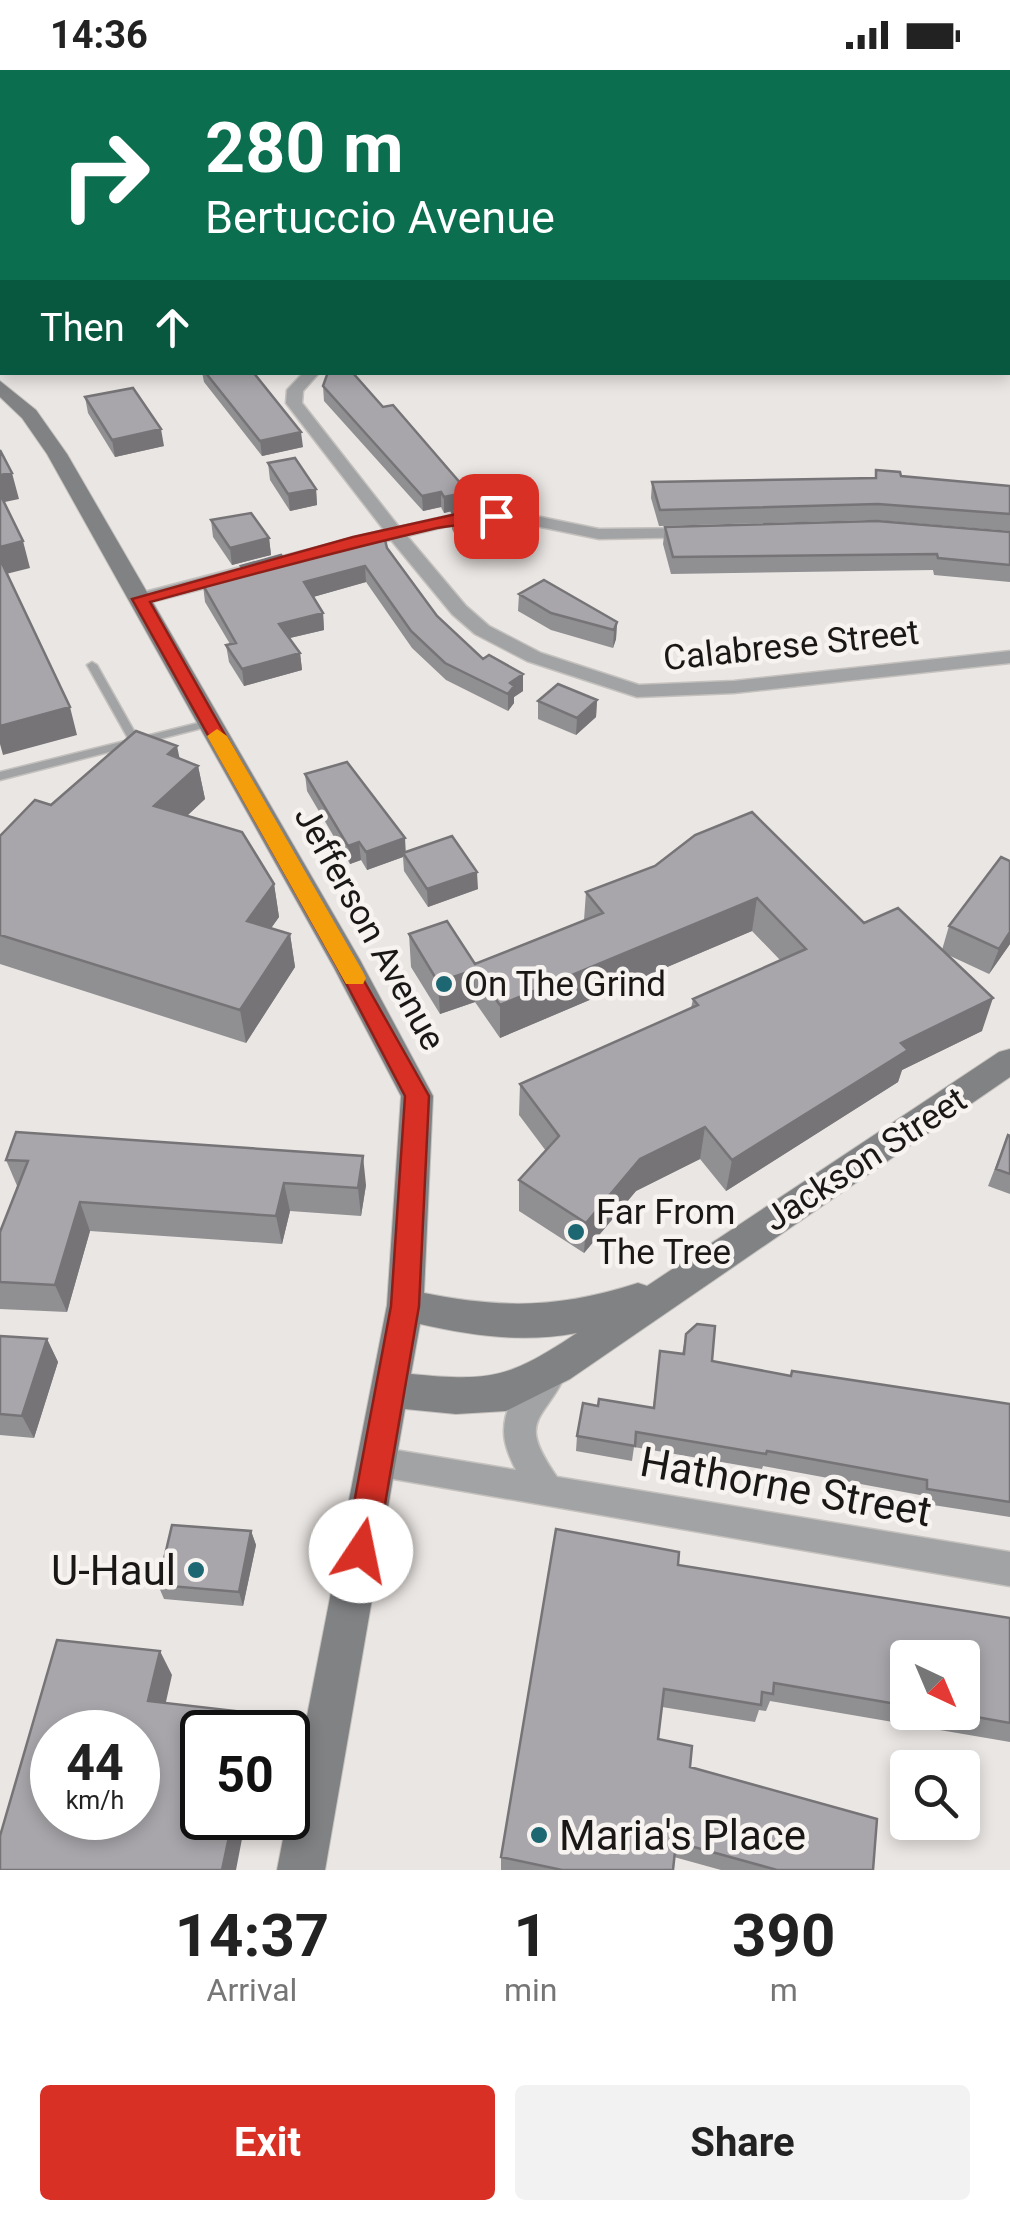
<!DOCTYPE html>
<html lang="en">
<head>
<meta charset="utf-8">
<style>
	body { margin:0; font-family:Roboto,sans-serif; background:#f2f2f2; color:#222; height:100vh; display:flex; flex-direction:column; font-size:38px; white-space:nowrap }
	* { box-sizing:border-box; margin:0 }
	p { font-size:32px; color:#767676 }
	.icon { flex:none; width:55px; height:55px; fill:none; stroke:currentColor; stroke-width:2; stroke-linecap:round; stroke-linejoin:round }
	.map { position:relative; height:1800px; overflow:hidden }
	.details { display:flex; flex-direction:column; background:#fff; flex:1 }
	.details>* { flex:none }
	.hud { position:absolute; left:0px; top:0px; width:1010px; height:305px; box-shadow:0 5px 15px #0003; background:#0b6e4f; color:#fff; overflow:hidden }
	.needle { width:65px; rotate:136deg }
	.tools { position:absolute; left:890px; top:1570px; display:grid; gap:20px }
	.tools a { display:grid; place-items:center; width:90px; height:90px; border-radius:10px; background:#fff; box-shadow:0 5px 15px #0003; font-size:50px }
	.speed { position:absolute; left:30px; top:1640px; display:flex; gap:20px; font-size:50px; font-weight:700; text-align:center }
	.speed>* { display:grid; place-content:center; width:130px; height:130px; border-radius:50%; background:#fff; box-shadow:0 5px 15px #0003; line-height:1 }
	.speed small { font-size:25px; font-weight:400 }
	.speed .limit { border:5px solid #111; border-radius:15px; background:#fff; color:#111 }
	.pin { position:absolute; display:grid; place-items:center; width:85px; height:85px; color:#fff; margin:-42px; border-radius:20px; box-shadow:0 5px 15px #0006 }
	.me { position:absolute; width:110px; margin:-55px; rotate:11deg; stroke-linejoin:round; filter:drop-shadow(0 0 8px #0008) }
	.turn { display:flex; align-items:center; gap:35px; height:210px; padding:0 40px; font-size:45px }
	.turn .icon { width:130px; height:130px; stroke-width:2.5 }
	.turn b { display:block; font-size:70px; line-height:85px }
	.then { display:flex; align-items:center; height:95px; padding:0 40px; background:#0003; gap:20px; font-size:38px }
	.eta { display:flex; justify-content:space-evenly; align-items:center; height:170px; text-align:center }
	.eta b { font-size:60px; font-weight:700; line-height:70px }
	.button { display:flex; gap:20px; margin-top:auto; padding:20px 40px }
	.button a { flex:1; height:115px; border-radius:10px; background:#d93025; color:#fff; font-size:40px; font-weight:700; line-height:115px; text-align:center }
	.button a+a { background:#f2f2f2; color:#222 }
	.status { display:flex; justify-content:space-between; align-items:center; height:70px; padding:0 50px; background:#fff; direction:ltr }
	.status svg { height:28px; fill:currentColor }
	.map>svg:first-child { display:block }
	.lines { fill:none; stroke-linecap:round; stroke-linejoin:round }
	.lane-casing { stroke:#c5c1be; stroke-width:3 }
	.street-casing { stroke:#c5c1be; stroke-width:3 }
	.secondary-casing { stroke:#c5c1be; stroke-width:2 }
	.lane { fill:#a1a3a4; fill-rule:evenodd }
	.street { fill:#a1a3a4; fill-rule:evenodd }
	.secondary { fill:#808284; fill-rule:evenodd }
	.wall { fill:#908f92; fill-rule:evenodd }
	.shaded-wall { fill:#767477 }
	.building { fill:#a8a6aa; stroke:#767477; stroke-width:2.5; fill-rule:evenodd }
	.route { fill:#d93025; stroke:#8d1f18; stroke-width:2.5 }
	.slow { fill:#f59e0b }
	.poi-dot { fill:#1d6773; stroke:#f7f3f0; stroke-width:4 }
	.labels { text-anchor:middle; stroke-width:9; stroke-linejoin:round; paint-order:stroke }
	.street-label { font-size:35px; fill:#1a1817; stroke:#f7f3f0 }
	.poi-label { font-size:35px; fill:#1a1817; stroke:#f7f3f0; text-anchor:start }
	.near-street-label { font-size:42px; fill:#1a1817; stroke:#f7f3f0 }
	.near-poi-label { font-size:42px; fill:#1a1817; stroke:#f7f3f0; text-anchor:end }
</style>
</head>
<body>
<div class="status"><b>14:36</b><svg viewBox="0 0 49 12"><path d="M0 12V9h3v3zM5 12V6h3v6zM10 12V3h3v9zM15 12V0h3v12zM26 1h20v11H26zM47 4h2v5h-2z"/></svg></div>
<div class="map">
<svg width="1010" height="1800" viewBox="0 0 1010 1800">
	<rect width="100%" height="100%" fill="#eae6e3"/>
	<g class="lines">
		<defs>
			<path id="lane" d="M1008 6H1010V10H1008Z
				M92 592 97 595 138 668 210 650 215 653 214 655 0 710V702L129 670 87 595Z"/>
			<path id="street" d="M2 84V92L0 93V85Z
				M304 302H320L303 321 302 333 399 457 469 441 531 445 599 459 704 458V466L698 467 599 469 531 455 469 451 407 466 466 536 489 556 541 583 639 615 734 611 1010 581V593L734 623 637 627 527 591 475 564 452 544 391 470 140 535 133 533V525L384 460 286 333 287 320Z
				M550 1290 561 1294 566 1304C543 1353 516 1348 557 1407L1010 1482V1516L365 1404 361 1393 365 1382 377 1377 516 1400C510 1388 504 1375 504 1361 504 1335 525 1299 550 1290Z"/>
			<path id="secondary" d="M0 311 36 340 67 384 360 890 433 1026 424 1223C504 1239 560 1238 638 1213L647 1216 999 982 1010 979V1007L570 1309 506 1341 456 1344 405 1339 325 1800H277L387 1235 401 1026 334 898 47 384 22 348 0 327ZM420 1254C473 1266 523 1273 577 1263 509 1308 492 1312 411 1304Z"/>
		</defs>
		<use href="#lane" class="lane-casing"/>
		<use href="#street" class="street-casing"/>
		<use href="#secondary" class="secondary-casing"/>
		<use href="#lane" class="lane"/>
		<use href="#street" class="street"/>
		<use href="#secondary" class="secondary"/>
	</g>
	<path class="wall" d="M202 302H253L303 377 262 386 204 312Z
		M323 316 383 337 468 422V437L444 443 441 437 423 441 324 331Z
		M85 327 164 376 115 387 88 343Z
		M268 393 316 419 317 435 290 441 270 410Z
		M876 400 901 406 1010 416V461L874 450 659 456 651 428 652 412 875 408Z
		M452 442 498 482 466 487 452 459Z
		M211 450 269 468 271 485 232 495 213 467Z
		M665 457 1010 462V512L934 505 933 500 671 504 663 474Z
		M387 478 437 546 483 589 523 604V621L514 627V633L508 641 446 610 412 578 366 512 313 527 323 543 324 560 290 568 300 583 302 600 244 616 229 592 226 575 230 574 205 532 203 515 242 506 241 496 286 492Z
		M519 524 617 552 616 569 613 578 551 560 518 541Z
		M597 630 596 647 576 665 538 649V631Z
		M179 689 198 696 205 729 187 746 274 814 279 847 271 858 290 864 295 897 246 973 0 894V766L51 735Z
		M305 704 406 782 478 819 428 837 404 801 403 787 367 800 361 790 350 794 307 721Z
		M1010 791V874L989 904 946 884 982 961 902 1000 898 1012 726 1121 700 1089 636 1121 584 1183 519 1141V1110L546 1081 519 1045 520 1014 691 938 693 929 780 890 752 861 500 968 475 932 440 944 411 897 409 864 475 894 584 850 586 822 655 796 864 853 942 880 949 856Z
		M1008 1065 1010 1066V1124L988 1116Z
		M6 1090 366 1115 361 1146 290 1141 282 1174 90 1161 67 1242 0 1239V1162L18 1118Z
		M686 1264 712 1291 790 1306 792 1301 1010 1334V1447L920 1433V1425L763 1396 762 1399 634 1377 632 1391 576 1381 577 1366 598 1336 653 1338 658 1297 682 1284Z
		M0 1266 47 1269 58 1292 34 1368 0 1365Z
		M251 1461 256 1475 243 1536 164 1529 158 1515Z
		M678 1495 1010 1548V1672L770 1631 766 1641 759 1640 755 1652 662 1637 658 1669 690 1697 873 1800H721L674 1787 673 1800H501V1787ZM908 1588 962 1642H908Z"/>
	<path class="shaded-wall" d="M161 359 164 376 115 387 112 370Z
		M301 362 303 377 262 386 260 371Z
		M12 403 19 429 0 433V405Z
		M316 419 317 435 290 441 288 424Z
		M441 422V437L423 441 422 426Z
		M468 422V437L444 443V427Z
		M498 466V482L466 487V470Z
		M269 468 271 485 232 495 230 478Z
		M23 471 30 498 2 505 0 496V477Z
		M365 496 366 512 306 529 304 512Z
		M323 543 324 560 281 570 279 554Z
		M617 552 616 569 613 578 614 560Z
		M300 583 302 600 244 616 242 599Z
		M523 604V621L514 627V633L508 641V624L510 613Z
		M597 630 596 647 576 665 577 648Z
		M70 637 77 665 3 685 0 674V656Z
		M177 676 184 709 168 684Z
		M198 696 205 729 162 769 154 736Z
		M405 768 406 786 403 783V787L367 800 366 782Z
		M359 772 361 790 350 794 348 776Z
		M477 802 478 819 428 837 427 819Z
		M274 814 279 847 253 884 247 851Z
		M757 828 752 861 500 968V935Z
		M1010 862V874L989 904 999 879Z
		M290 864 295 897 246 973 240 940Z
		M474 900 475 932 440 944 438 912Z
		M993 928 982 961 902 1000 898 1012 726 1121 732 1090 901 973Z
		M705 1057 700 1089 636 1121 584 1183 586 1153 640 1089Z
		M363 1086 366 1115 361 1146 358 1118Z
		M284 1113 290 1141 282 1174 276 1146Z
		M80 1132 90 1161 67 1242 55 1215Z
		M47 1269 58 1292 34 1368 22 1346Z
		M251 1461 256 1475 243 1536 239 1522Z
		M160 1581 172 1605 161 1654 148 1631Z
		M253 1643 261 1662H250Z
		M233 1748H246L236 1800H222Z"/>
	<path class="building" d="M672 0H966L965 2H670Z
		M205 302H253L301 362 260 371Z
		M328 302H352L383 337 393 335 468 422 444 427 441 422 422 426 323 316Z
		M133 318 161 359 112 370 85 327Z
		M0 380 12 403 0 405Z
		M295 388 316 419 288 424 268 393Z
		M876 400 900 402 901 406 1010 416V444L878 434 660 440 652 412 876 408Z
		M0 424 23 471 0 477Z
		M469 438 485 441 498 466 466 470 452 442Z
		M251 443 269 468 230 478 211 450Z
		M877 451 1010 462V495L938 488 937 484 673 487 665 457Z
		M384 466 387 478 437 546 483 589 489 585 523 604 510 613 514 616 508 624 445 593 411 561 365 496 304 512 323 543 279 554 300 583 242 599 226 575 236 573 203 515 247 504 241 496 281 485 286 492Z
		M0 489 70 637 0 656Z
		M544 510 617 552 614 560 551 543 519 524Z
		M558 614 597 630 577 648 538 631Z
		M136 661 177 676 168 684 198 696 154 736 242 762 274 814 247 851 290 864 240 940 0 865V766L35 730 51 735Z
		M347 692 405 768 366 782 359 772 348 776 305 704Z
		M752 742 864 853 898 838 993 928 901 973 908 980 732 1090 705 1057 640 1089 586 1153 519 1110 559 1066 520 1014 698 935 693 929 806 879 757 828 500 935 474 900 438 912 409 864 447 851 475 894 603 843 586 822 655 796 695 765Z
		M452 766 477 802 427 819 403 783Z
		M1001 787 1010 791V862L999 879 949 856Z
		M16 1062 363 1086 358 1118 284 1113 276 1146 80 1132 55 1215 0 1212V1162L28 1091 6 1090Z
		M1008 1065 1010 1066V1104L996 1099Z
		M697 1254 715 1256 712 1291 791 1306 792 1301 1010 1334V1432L927 1419V1410L767 1381 766 1384 636 1362 635 1376 577 1366 583 1333 598 1336 599 1329 654 1338 660 1281 684 1284 686 1264Z
		M0 1266 47 1269 22 1346 0 1344Z
		M172 1455 251 1461 239 1522 158 1515Z
		M556 1459 679 1482 678 1495 1010 1548V1653L949 1642H962V1588H908V1636L774 1613 773 1624 762 1622 761 1635 664 1619 658 1669 692 1676 690 1697 877 1749 873 1800H777L676 1772 673 1800H562L501 1787Z
		M57 1570 160 1581 148 1631 253 1643 250 1662H202V1748H233L222 1800H0V1766ZM52 1662H138V1748H52Z"/>
	<path class="route" d="M470 441H496L504 446C496 452 452 455 437 458 341 480 246 506 150 532L429 1026 419 1236 377 1481 372 1492 361 1496 350 1492 345 1481 391 1236 405 1026 338 898 132 529 353 467Z"/>
	<path class="slow" d="M217 659 227 666 363 902 366 908 363 914H346L207 666Z"/>
	<g class="poi-dot">
		<circle cx="444" cy="914" r="10"/>
		<circle cx="576" cy="1162" r="10"/>
		<circle cx="196" cy="1500" r="10"/>
		<circle cx="539" cy="1765" r="10"/>
	</g>
	<g class="labels">
		<g class="street-label">
			<text transform="translate(791 575) rotate(-6)" y="12">Calabrese Street</text>
			<text transform="translate(370 858) rotate(61)" y="12">Jefferson Avenue</text>
			<text transform="translate(865 1089) rotate(-33)" y="12">Jackson Street</text>
		</g>
		<g class="poi-label">
			<text x="464" y="926">On The Grind</text>
			<text x="596" y="1154">Far From<tspan x="596" dy="40">The Tree</tspan></text>
		</g>
		<g class="near-street-label">
			<text transform="translate(786 1416) rotate(10)" y="15">Hathorne Street</text>
		</g>
		<g class="near-poi-label">
			<text x="176" y="1515">U-Haul</text>
			<text x="559" y="1780" text-anchor="start">Maria's Place</text>
		</g>
	</g>
</svg>
<div class="tools">
<a><svg class="needle" viewBox="-14 -14 28 28"><path d="M0-13l5 13h-10z" fill="#e53935"/><path d="M0 13l5-13h-10z" fill="#767676"/></svg></a>
<a><svg class="icon" aria-label="search" viewBox="0 0 24 24"><circle cx="10" cy="10" r="6"/><path d="M15 15l6 6"/></svg></a>
</div>
<div class="speed"><div>44<small>km/h</small></div><div class="limit">50</div></div>
<div class="pin" style="left:496px;top:446px;background:#d93025"><svg class="icon" aria-label="arrive" viewBox="0 0 24 24"><path d="M6 21V4h12l-3 4 3 4H6"/></svg></div>
<svg class="me" style="left:361px;top:1481px" viewBox="-20 -20 40 40"><circle r="19" fill="#fff"/><path d="M0-13L10 11 0 6-10 11z" fill="#d93025"/></svg>
<div class="hud">
<div class="turn"><svg class="icon" aria-label="right" viewBox="0 0 24 24"><path d="M7 20v-9h11M14 6l5 5-5 5"/></svg><div><b>280 m</b>Bertuccio Avenue</div></div>
<div class="then">Then<svg class="icon" aria-label="ahead" viewBox="0 0 24 24"><path d="M12 20V5M6 11l6-6 6 6"/></svg></div>
</div>
</div>
<section class="details">
<div class="eta">
<div><b>14:37</b><p>Arrival</p></div>
<div><b>1</b><p>min</p></div>
<div><b>390</b><p>m</p></div>
</div>
<div class="button"><a>Exit</a><a>Share</a></div>
</section>
</body>
</html>
